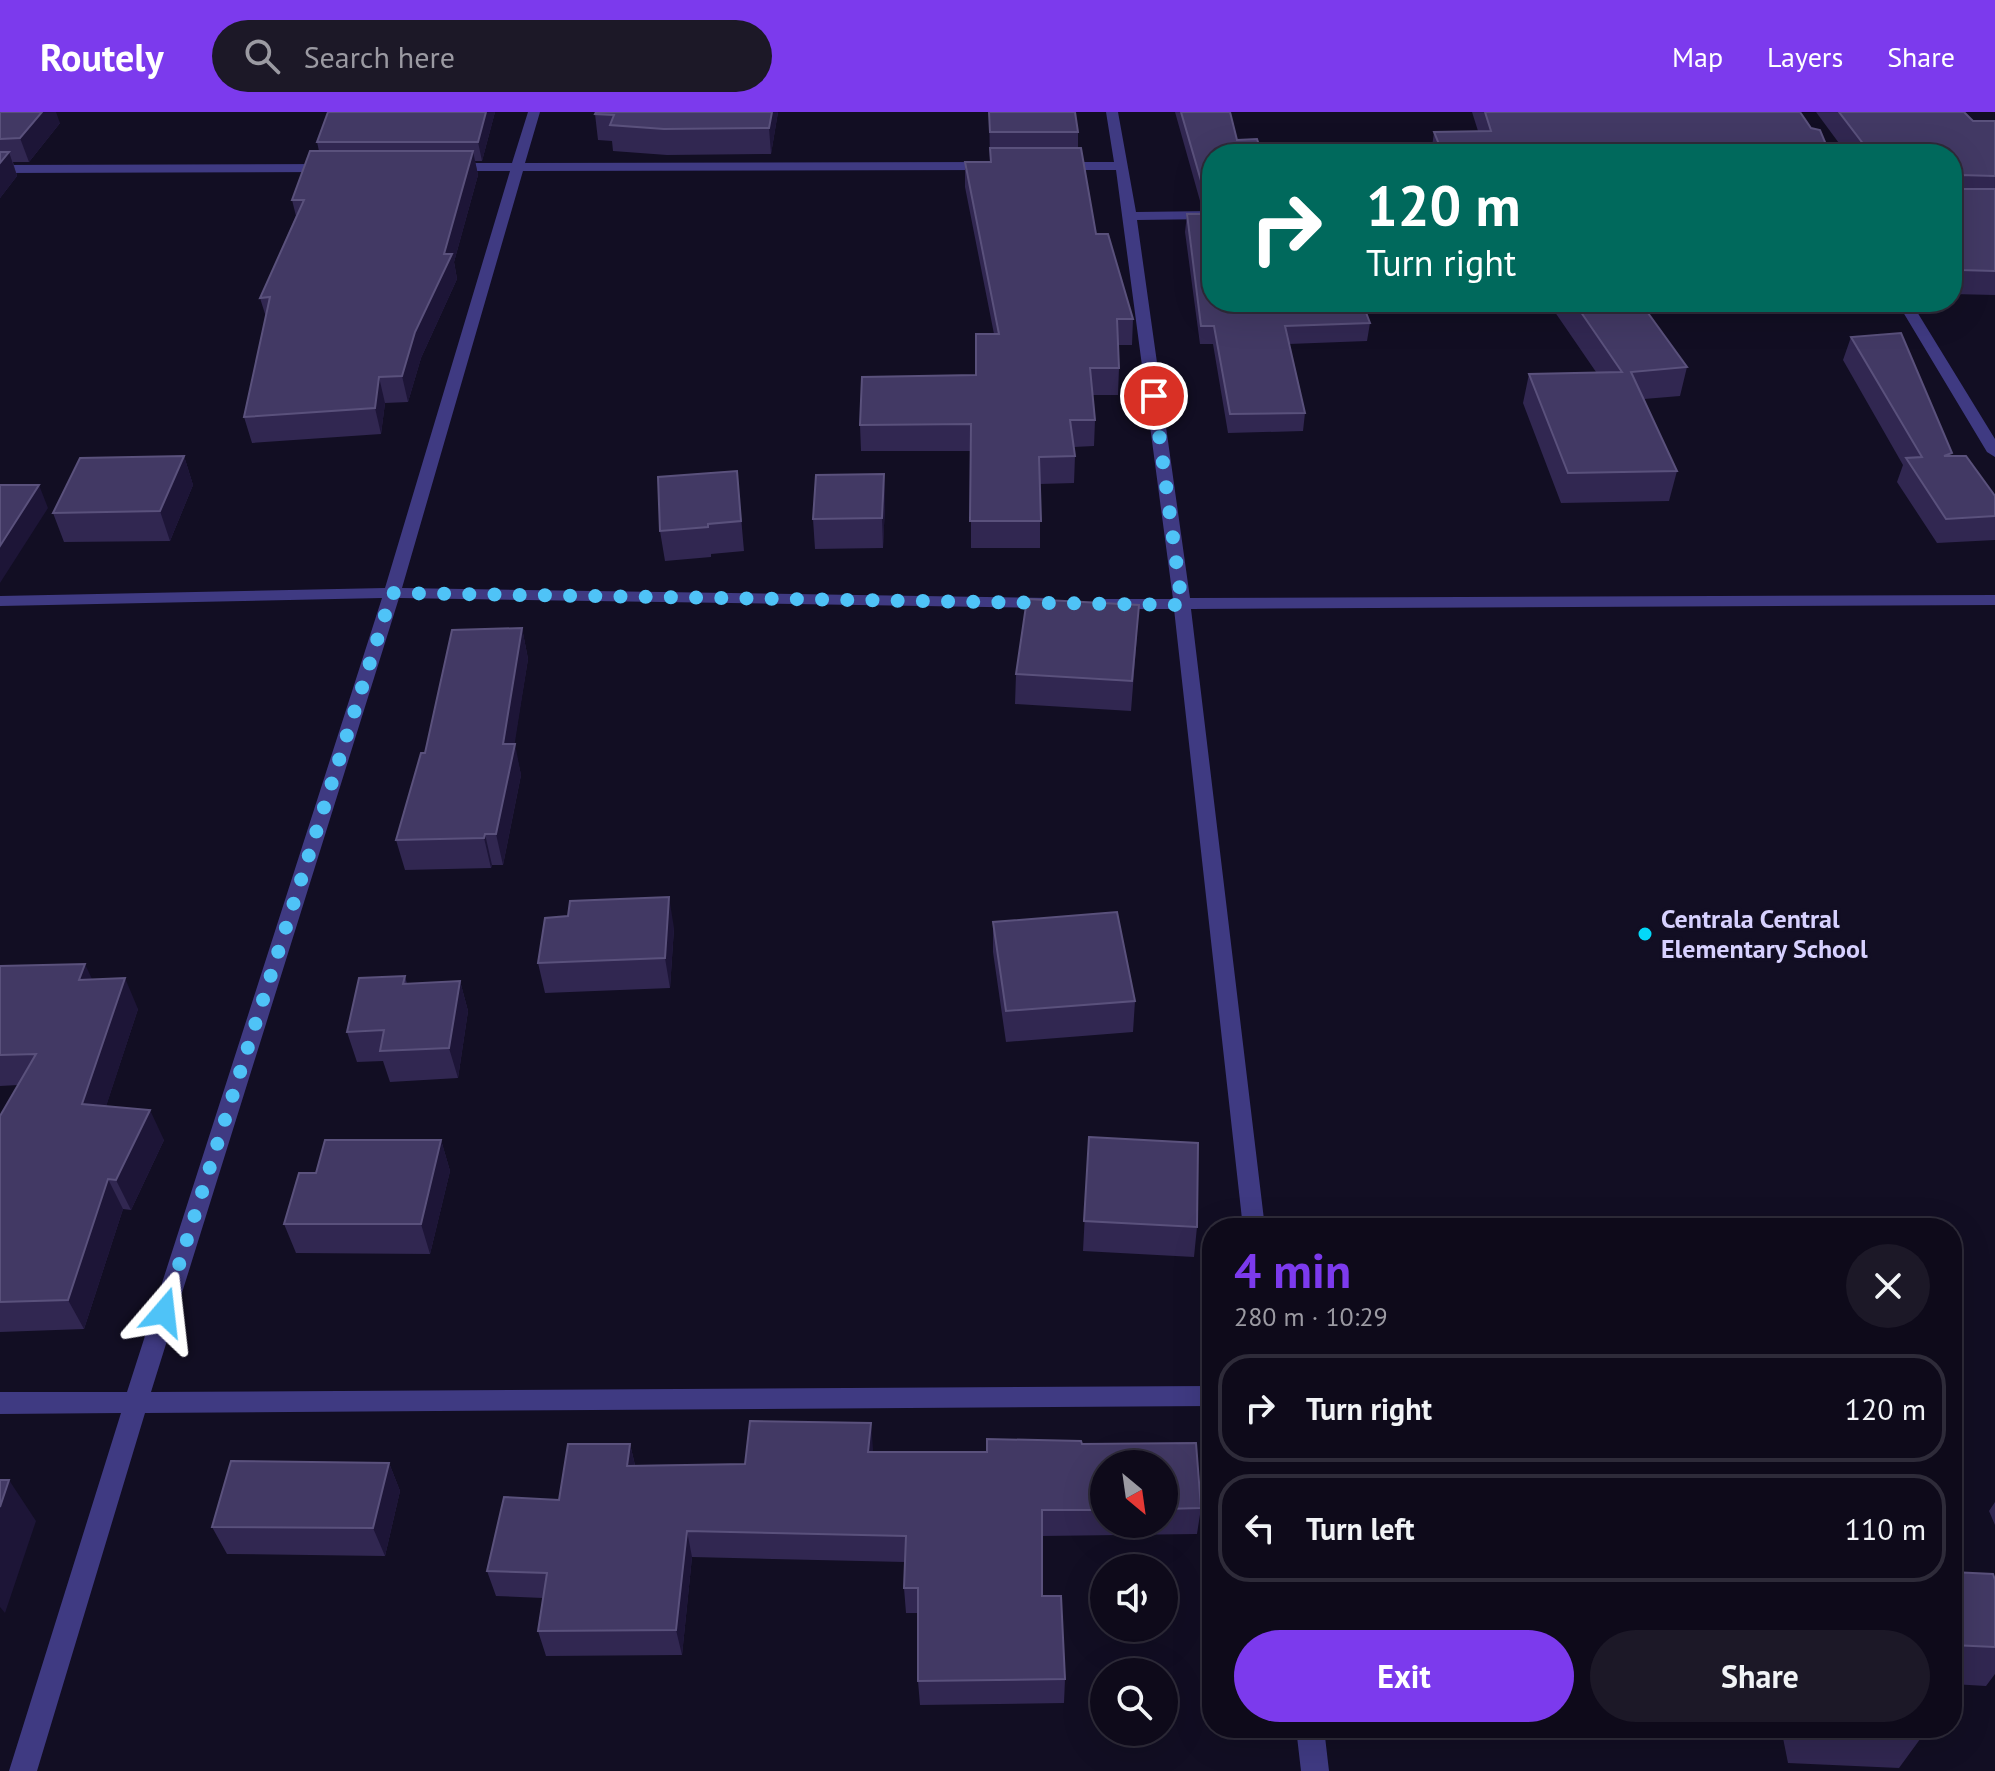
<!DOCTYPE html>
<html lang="en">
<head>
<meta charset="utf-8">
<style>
	body { margin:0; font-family:"PT Sans",sans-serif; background:#1c1827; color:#f1f3f6; height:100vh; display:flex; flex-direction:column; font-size:30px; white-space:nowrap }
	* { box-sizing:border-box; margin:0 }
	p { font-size:26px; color:#9b9aa2 }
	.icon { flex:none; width:44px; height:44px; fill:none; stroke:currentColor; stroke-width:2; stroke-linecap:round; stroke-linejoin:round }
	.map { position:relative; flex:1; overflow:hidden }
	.sheet { position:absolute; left:1202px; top:1106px; width:760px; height:520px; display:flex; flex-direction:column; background:#0e0a1a; border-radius:32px; box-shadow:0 8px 32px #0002,0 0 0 2px #2e2b39 }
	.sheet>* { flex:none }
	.top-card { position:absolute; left:1202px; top:32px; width:760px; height:168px; border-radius:32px; box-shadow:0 8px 32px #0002,0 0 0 2px #2e2b39; background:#00695c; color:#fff; overflow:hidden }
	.needle { width:52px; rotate:151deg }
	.buttons { position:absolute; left:1090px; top:1338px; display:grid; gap:16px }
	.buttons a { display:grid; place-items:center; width:88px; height:88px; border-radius:50%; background:#0e0a1a; box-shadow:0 8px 32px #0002,0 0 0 2px #2e2b39; font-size:40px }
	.pin { position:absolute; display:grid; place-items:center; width:68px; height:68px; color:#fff; margin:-34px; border:4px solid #fff; border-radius:50%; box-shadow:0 2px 8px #0007 }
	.me { position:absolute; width:88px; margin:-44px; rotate:17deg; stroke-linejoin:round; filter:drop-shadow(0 0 6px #0008) }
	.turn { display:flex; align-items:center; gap:28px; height:168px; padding:0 32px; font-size:36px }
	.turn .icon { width:104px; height:104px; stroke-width:2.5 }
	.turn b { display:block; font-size:56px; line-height:68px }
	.round { display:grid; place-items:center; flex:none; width:84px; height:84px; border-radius:42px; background:#1c1827 }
	.summary { display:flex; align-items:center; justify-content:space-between; height:136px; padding:0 32px }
	h1 { font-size:48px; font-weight:700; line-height:60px; color:#7c3aed }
	.button { display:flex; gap:16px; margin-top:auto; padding:16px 32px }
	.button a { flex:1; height:92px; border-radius:48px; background:#7c3aed; color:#fff; font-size:32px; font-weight:700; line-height:92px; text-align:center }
	.button a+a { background:#1c1827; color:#f1f3f6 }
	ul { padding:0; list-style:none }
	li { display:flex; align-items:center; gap:24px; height:108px; margin:0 16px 12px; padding:0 16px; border:4px solid #2e2b39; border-radius:32px }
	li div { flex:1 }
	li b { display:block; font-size:30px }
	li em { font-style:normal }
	header { display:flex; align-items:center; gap:48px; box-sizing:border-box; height:112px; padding:0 40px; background:#7c3aed; color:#fff }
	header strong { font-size:38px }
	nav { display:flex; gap:44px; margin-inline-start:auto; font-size:28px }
	.search { width:560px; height:72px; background:#1c1827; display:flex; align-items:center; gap:20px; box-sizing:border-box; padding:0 28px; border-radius:44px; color:#9b9aa2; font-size:30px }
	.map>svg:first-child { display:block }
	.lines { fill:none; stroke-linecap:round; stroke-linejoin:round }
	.street { fill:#3f3a82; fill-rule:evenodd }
	.wall { fill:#312751; fill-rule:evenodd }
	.shaded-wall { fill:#1d1537 }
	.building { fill:#423964; stroke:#5a517c; stroke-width:2 }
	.route { stroke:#4fc3f7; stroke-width:14; stroke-dasharray:0 25.2 }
	.poi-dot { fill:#03d9f9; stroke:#120e23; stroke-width:3 }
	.labels { text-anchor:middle; stroke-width:7; stroke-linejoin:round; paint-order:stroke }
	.poi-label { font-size:26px; font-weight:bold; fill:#d7d1ff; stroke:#120e23; text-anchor:start }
</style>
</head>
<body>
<header>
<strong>Routely</strong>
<div class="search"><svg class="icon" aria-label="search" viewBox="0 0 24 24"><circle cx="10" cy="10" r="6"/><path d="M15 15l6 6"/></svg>Search here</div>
<nav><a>Map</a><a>Layers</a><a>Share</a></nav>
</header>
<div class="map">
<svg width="1995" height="1659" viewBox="0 0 1995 1659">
	<rect width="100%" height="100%" fill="#120e23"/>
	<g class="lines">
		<path class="street" d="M528 0H540L525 51 990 50 996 54 990 58 523 59 402 476 1051 486 1059 491 1051 496 399 486 151 1280 1212 1274V1294L145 1301 37 1659H9L121 1301 0 1302V1280H127L382 486 0 494V484L385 476 510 59H450L444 55 450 51H512Z
			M1106 0H1118L1136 100 1212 99V107L1137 108 1190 486 1995 483V493L1191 497 1265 1116H1243L1174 497H1103L1095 492 1103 487H1173L1116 58H1058L1052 54 1058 50H1114Z
			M0 53 330 52 336 56 330 60 0 61Z
			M1897 190H1911L1995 327V345L1987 340Z
			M1296 1616H1324L1329 1659H1301Z"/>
	</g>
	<path class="wall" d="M0 0 60 11 29 50H13L17 64 0 86Z
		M495 0 482 49H475L478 63 454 150 457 167 421 246 408 290 385 291 381 322 252 331 244 305 266 205 260 186 296 104 292 88 319 39 317 30Z
		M596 0H778L771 42 667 43 613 39 612 29 598 28 595 2Z
		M989 0 1078 20V36L1096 122 1133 207 1132 233H1118L1119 256 1118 283H1092L1095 308 1094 334 1074 335 1075 344 1074 371 1040 372V436H971V339H861L860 313 976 263 994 222 965 75V50H990Z
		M1175 0H1230L1237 28 1260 36 1392 42H1212V190L1370 211 1367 229 1289 232 1305 301 1303 319 1228 321 1213 232H1200L1185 120 1187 102H1207V97L1202 96Z
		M1472 0H1800L1830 42H1431L1434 20 1478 19Z
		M1816 0H1964L1973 9H1995V183L1952 182V42H1847Z
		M1548 190H1640L1687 255 1680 284 1644 287 1677 359 1669 389 1561 391 1523 291 1529 262 1596 260Z
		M1851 225 1950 344 1995 384V428L1937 431 1897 370 1903 353 1843 248Z
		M184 344 193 373 170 429 64 430 53 401Z
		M737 359 744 439 711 442V445L665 449 660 419Z
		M884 362 885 392 883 436 815 437 813 407Z
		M522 516 528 547 514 632 521 663 503 753H492L491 756 405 758 396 728 425 641Z
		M1137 523 1131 599 1015 592 1016 562Z
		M993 810 1135 889 1133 920 1006 930 993 840Z
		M674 816 670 876 545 881 538 851Z
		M0 854 92 867 138 897 106 994 164 1028 131 1098 123 1097 84 1217 0 1220V1004L18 973 0 974Z
		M405 864 407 872 460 869 468 899 458 966 390 970 383 949 357 950 347 920Z
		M1089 1025 1197 1115 1194 1145 1083 1139Z
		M441 1028 450 1059 430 1142 296 1141 284 1112 316 1061Z
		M750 1309 871 1311 872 1340H987V1327L1081 1329 1082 1332 1196 1331 1201 1396 1197 1422 1042 1424V1484H1061L1065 1567 1064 1591 920 1593 918 1569V1501H906L904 1476 905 1450 692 1445 682 1543 546 1544 538 1519 543 1486 496 1484 487 1459 504 1385 559 1388 568 1332H630L635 1353 745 1352ZM1104 1352H1164V1412H1104Z
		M389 1351 400 1379 385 1444 227 1442 212 1415Z
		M1995 1390V1413L1989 1399Z
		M1952 1460 1995 1468V1562L1986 1574 1952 1572Z
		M1781 1616H1925L1926 1619 1899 1656 1788 1651Z"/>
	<path class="shaded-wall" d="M42 0H56L60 11 29 50 20 26Z
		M486 0H495L482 49 478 30Z
		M772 0H778L771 42 769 16Z
		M473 39 478 63 454 150 457 167 421 246 408 290 402 264 415 220 444 142Z
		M9 40 17 64 0 86V51Z
		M379 265 385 291 381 322 375 296Z
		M184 344 193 373 170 429 160 399Z
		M884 362 885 392 883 436 882 406Z
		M39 373 48 396 0 471V434Z
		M522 516 528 547 514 636 515 632 521 663 503 753 496 722 503 632Z
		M485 722 492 753 491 756 484 726Z
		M669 785 674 816 670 876 665 846Z
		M85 852 99 882 79 868Z
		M125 866 138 897 97 1022 82 992Z
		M460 869 468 899 458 966 449 936Z
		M150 998 164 1028 131 1098 116 1068Z
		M441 1028 450 1059 430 1142 421 1112Z
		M108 1067 123 1097 84 1217 68 1188Z
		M871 1311 873 1337 871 1366 868 1340Z
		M630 1332 636 1358 627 1354Z
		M389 1351 400 1379 385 1444 373 1416Z
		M9 1368 36 1409 5 1501 0 1495V1395Z
		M687 1419 692 1445 682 1543 676 1518Z"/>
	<path class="building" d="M0 0H42L20 26 0 27Z
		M328 0H486L478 30H317Z
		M596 0H772L769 16 664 17 610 13 614 3 595 2Z
		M989 0H1075L1078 20H990Z
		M1181 0H1230L1237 28 1257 27 1260 36H1336V32L1389 31 1392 42H1212V80L1204 79Z
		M1485 0H1800L1811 16 1820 18 1830 42H1443L1434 20 1491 19Z
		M1839 0H1964L1973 9H1995V64L1960 63 1957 74 1960 77H1995V159L1960 158 1952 148V42H1871Z
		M990 36H1081L1096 122H1108L1133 207H1117L1119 256H1090L1095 308H1070L1075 344 1039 345 1041 409H970L971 312 860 313 862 265 976 263V222H999L965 50H991Z
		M310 39H473L444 142H452L415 220 402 264 379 265 375 296 244 305 270 185 260 186 304 88H292Z
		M0 40H9L0 51Z
		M1208 92H1212V190H1362L1370 211 1285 214 1305 301 1230 302 1214 214H1201L1187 102H1210Z
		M1574 190H1640L1687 255 1631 260 1677 359 1568 361 1529 262 1622 260Z
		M1901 221 1952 341 1944 344H1966L1995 384V404L1946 407 1906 346 1922 345 1851 225Z
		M184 344 160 399 53 401 80 346Z
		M737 359 741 409 708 412V415L660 419 658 365Z
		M884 362 882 406 813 407 816 363Z
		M0 373H39L0 434Z
		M1027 487 1139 493 1132 569 1016 562Z
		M522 516 503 632H515L496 722H485L484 726 396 728 421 641H425L452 518Z
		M669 785 665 846 538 851 545 806 568 804 570 789Z
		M1117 800 1135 889 1006 899 993 810Z
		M85 852 79 868 125 866 82 992 150 998 116 1068 108 1067 68 1188 0 1190V1004L36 942 0 943V854Z
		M405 864 403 872 460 869 449 936 380 939 384 918 347 920 359 866Z
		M1089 1025 1198 1031 1197 1115 1084 1109Z
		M325 1028H441L421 1112H284L299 1061H316Z
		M750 1309 871 1311 868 1340H987V1327L1081 1329 1082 1332 1196 1331 1201 1396 1164 1397V1352H1104V1398H1042V1484H1061L1065 1567 918 1569V1476H904L906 1424 687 1419 676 1518 538 1519 547 1461 487 1459 504 1385 559 1388 568 1332H630L627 1354 745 1352Z
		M231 1349 389 1351 373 1416 212 1415Z
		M0 1368H9L0 1395Z
		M1952 1460 1993 1462 1995 1468V1535L1952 1533Z
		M1850 1616H1925L1926 1619Z"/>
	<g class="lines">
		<path class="route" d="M164 1200 392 481 1182 493 1154 284"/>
	</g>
	<circle class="poi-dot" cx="1645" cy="822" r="8"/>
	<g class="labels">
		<g class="poi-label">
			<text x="1661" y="816">Centrala Central<tspan x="1661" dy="30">Elementary School</tspan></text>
		</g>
	</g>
</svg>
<div class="buttons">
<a><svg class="needle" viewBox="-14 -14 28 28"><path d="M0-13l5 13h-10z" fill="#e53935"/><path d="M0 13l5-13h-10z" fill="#9b9aa2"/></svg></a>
<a><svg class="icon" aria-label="sound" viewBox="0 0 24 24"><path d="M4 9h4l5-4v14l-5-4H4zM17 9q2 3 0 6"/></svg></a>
<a><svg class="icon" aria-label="search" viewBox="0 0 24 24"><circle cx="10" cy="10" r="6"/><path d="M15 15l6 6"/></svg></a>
</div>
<div class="pin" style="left:1154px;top:284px;background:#d93025"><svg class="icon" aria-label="arrive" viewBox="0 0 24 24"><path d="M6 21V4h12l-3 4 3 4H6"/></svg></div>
<svg class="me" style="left:164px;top:1200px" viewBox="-20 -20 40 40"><path d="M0-17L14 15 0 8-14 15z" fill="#4fc3f7" stroke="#fff" stroke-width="4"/></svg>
<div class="top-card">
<div class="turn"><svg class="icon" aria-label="right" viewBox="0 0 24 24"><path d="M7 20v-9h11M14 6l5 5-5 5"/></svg><div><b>120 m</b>Turn right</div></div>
</div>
<section class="sheet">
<div class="summary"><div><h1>4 min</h1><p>280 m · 10:29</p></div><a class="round"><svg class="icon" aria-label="close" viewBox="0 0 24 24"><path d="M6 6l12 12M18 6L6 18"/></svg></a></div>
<ul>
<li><svg class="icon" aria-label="right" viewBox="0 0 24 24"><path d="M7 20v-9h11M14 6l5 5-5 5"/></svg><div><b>Turn right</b></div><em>120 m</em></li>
<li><svg class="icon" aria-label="left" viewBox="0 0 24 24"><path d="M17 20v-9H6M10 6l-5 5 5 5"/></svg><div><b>Turn left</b></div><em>110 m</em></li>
</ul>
<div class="button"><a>Exit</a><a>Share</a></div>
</section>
</div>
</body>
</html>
